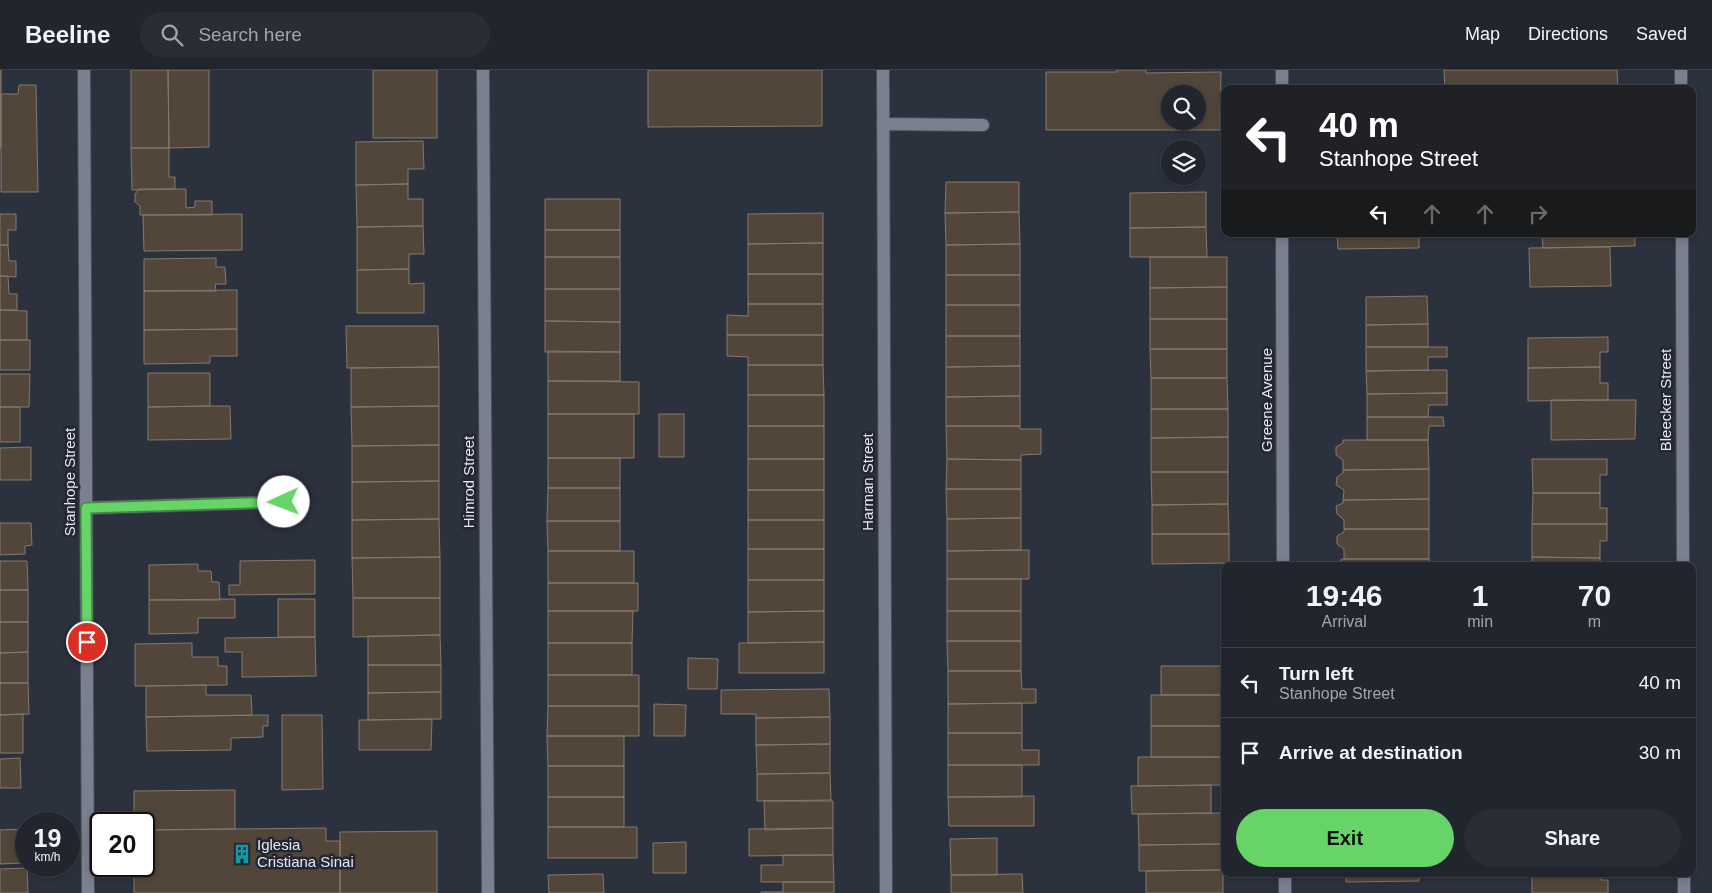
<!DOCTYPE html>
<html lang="en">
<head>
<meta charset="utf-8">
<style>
	body { margin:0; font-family:Arial,sans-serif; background:#292d36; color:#f1f3f6; height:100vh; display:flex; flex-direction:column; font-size:19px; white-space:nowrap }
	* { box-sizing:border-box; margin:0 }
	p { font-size:16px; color:#a2a5aa }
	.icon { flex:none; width:28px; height:28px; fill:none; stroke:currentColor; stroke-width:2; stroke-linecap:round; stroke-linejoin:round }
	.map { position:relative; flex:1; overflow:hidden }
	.details { position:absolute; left:1221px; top:492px; width:475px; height:315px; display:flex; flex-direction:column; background:#21252e; border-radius:10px; box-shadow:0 2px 8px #0003,0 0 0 1px #3e424a }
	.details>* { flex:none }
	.guide { position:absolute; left:1221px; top:15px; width:475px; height:152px; border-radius:10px; box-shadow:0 2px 8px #0003,0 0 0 1px #3e424a; background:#202124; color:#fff; overflow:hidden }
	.fabs { position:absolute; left:1161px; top:15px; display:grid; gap:10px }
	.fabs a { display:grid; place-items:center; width:45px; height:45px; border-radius:50%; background:#21252e; box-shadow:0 2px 8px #0003,0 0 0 1px #3e424a; font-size:25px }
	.speed { position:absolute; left:15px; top:742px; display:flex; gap:10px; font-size:25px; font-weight:700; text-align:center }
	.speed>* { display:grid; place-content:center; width:65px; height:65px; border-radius:50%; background:#21252e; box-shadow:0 2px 8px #0003,0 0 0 1px #3e424a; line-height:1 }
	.speed small { font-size:12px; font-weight:400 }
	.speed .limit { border:2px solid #111; border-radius:8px; background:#fff; color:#111 }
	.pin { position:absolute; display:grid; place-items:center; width:42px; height:42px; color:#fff; margin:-21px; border:2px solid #fff; border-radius:50%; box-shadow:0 1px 5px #0007 }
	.me { position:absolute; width:55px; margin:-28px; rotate:268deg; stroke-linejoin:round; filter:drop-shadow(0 0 4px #0008) }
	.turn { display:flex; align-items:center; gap:18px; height:105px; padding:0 15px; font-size:22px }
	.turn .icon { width:65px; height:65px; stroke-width:2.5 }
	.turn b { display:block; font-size:35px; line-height:42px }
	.lanes { display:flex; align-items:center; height:48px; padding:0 15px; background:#0003; justify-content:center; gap:25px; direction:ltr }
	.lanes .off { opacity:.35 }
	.eta { display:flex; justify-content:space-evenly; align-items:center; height:85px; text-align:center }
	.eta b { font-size:30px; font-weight:700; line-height:35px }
	.cta { display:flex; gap:10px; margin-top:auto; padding:10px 15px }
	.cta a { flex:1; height:58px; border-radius:30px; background:#66d466; color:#111; font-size:20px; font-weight:700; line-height:58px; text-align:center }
	.cta a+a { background:#292d36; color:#f1f3f6 }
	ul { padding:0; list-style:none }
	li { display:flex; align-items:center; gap:15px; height:70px; padding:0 15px; border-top:1px solid #3e424a }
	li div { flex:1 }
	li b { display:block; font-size:19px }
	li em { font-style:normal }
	header { display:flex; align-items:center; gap:30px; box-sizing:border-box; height:70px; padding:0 25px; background:#21252e; border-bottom:1px solid #3e424a }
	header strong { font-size:24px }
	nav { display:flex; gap:28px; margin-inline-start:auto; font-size:18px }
	.search { width:350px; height:45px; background:#292d36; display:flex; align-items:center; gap:12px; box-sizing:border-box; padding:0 18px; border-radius:28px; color:#a2a5aa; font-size:19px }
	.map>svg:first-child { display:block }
	.building { fill:#52463a; stroke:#86796c; fill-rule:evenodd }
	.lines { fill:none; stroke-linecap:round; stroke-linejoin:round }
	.lane-casing { stroke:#4b4f5a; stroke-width:14 }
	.street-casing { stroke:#4b4f5a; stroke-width:14 }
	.lane { stroke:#7b8090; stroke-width:12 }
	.street { stroke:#7b8090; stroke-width:12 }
	.route-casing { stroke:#428a42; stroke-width:12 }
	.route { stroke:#66d466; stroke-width:9 }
	.labels { text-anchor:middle; stroke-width:5; stroke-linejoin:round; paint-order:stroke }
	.street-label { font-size:15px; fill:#e6e9f2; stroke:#232734 }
	.poi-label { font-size:15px; fill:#e6e9f2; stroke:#232734; text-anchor:start }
</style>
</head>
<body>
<header>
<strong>Beeline</strong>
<div class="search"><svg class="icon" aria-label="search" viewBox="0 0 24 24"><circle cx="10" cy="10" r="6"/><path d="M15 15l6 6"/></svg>Search here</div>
<nav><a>Map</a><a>Directions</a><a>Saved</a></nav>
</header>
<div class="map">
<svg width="1712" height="823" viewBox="0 0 1712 823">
	<rect width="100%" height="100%" fill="#2c313e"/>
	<path class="building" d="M0 0H1V78H0Z
		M131 0H168L169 78H131Z
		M168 0H209V77L169 78Z
		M373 0H437V68H373Z
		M648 0H822V56L648 57Z
		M1117 0H1146V3L1221 2 1220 60H1046V2H1117ZM1170 24H1198V51H1170Z
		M1444 0H1617L1618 19H1445Z
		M19 15H36L38 122H1V24H18Z
		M423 71 424 99H408V114L356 115V72Z
		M131 78H169V107H175V119L132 120Z
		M946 112H1019V142L945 143Z
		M408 114V129H423V156L357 157 356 115Z
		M139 119H186V138L195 137V131H212V145H140V136L135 132V124Z
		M1206 122V157L1130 158V123Z
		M545 129H620V160H545Z
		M1019 142 1020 174 946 175 945 143Z
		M823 143V173L748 174V144Z
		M0 144H16V160H8V175H0Z
		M242 144V180L144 181 143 145Z
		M423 156 424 184H409V199L357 200V157Z
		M1206 157 1207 187H1130V158Z
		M545 160H620V187H545Z
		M1337 164H1419V178L1338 179Z
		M1542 164H1635V176L1543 178Z
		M823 173V204H748V174Z
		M1020 174V205H946V175Z
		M0 175H8L9 191H16V207L0 206Z
		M1610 177 1611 216 1530 217 1529 178Z
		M545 187H620V219H545Z
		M1150 187H1227V217L1150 218Z
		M216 188V197H225L226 214H215L216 221H144V189Z
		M409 199V214L424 213V243H357V200Z
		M748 204H823V234H748Z
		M946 205H1020V235H946Z
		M0 206H8L9 224H17V240H0Z
		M1227 217V249H1150V218Z
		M545 219H620V252L545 251Z
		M237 220V259L144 260V221Z
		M1427 226 1428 254 1366 255V227Z
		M748 234H823V265H727V245L748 246Z
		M946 235H1020V266H946Z
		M0 240 27 241V270H0Z
		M1150 249H1227V279H1150Z
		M545 251 620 252V282H545Z
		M1428 254V277H1366V255Z
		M346 256H438L439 297 347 298Z
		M237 259V286H210V293L144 294V260Z
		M727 265H823V295H748V287L727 286Z
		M946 266H1020V296L946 297Z
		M1608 267V282H1600V297L1528 298V268Z
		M0 270H30V300H0Z
		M1366 277H1447V287H1428V300L1366 301Z
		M1150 279H1227V308H1151Z
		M548 281 620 282V311H548Z
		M748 295H823L824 325H748Z
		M1020 296V326L946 327V297Z
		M439 297V336L351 337V298Z
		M1600 297V313H1608V330L1528 331V298Z
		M1447 300V323L1367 324 1366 301Z
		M148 303H210V336L148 337Z
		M0 304H30L29 337H0Z
		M1151 308H1227L1228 339H1151Z
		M548 311 639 312V344H548Z
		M1447 323V335H1429L1428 347H1367V324Z
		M748 325H824V356H748Z
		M1020 326V356H946V327Z
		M1551 330H1636L1635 369 1551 370Z
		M210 336H230L231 369 148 370V337Z
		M439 336V375L352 376 351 337Z
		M0 337H20V372H0Z
		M1151 339H1228V367L1151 368Z
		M548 344H634V388H548Z
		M659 344H684V387H659Z
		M1367 347H1443L1444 356H1429L1428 370H1367Z
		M748 356H824V389H748Z
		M946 356H1020V359H1041V384L1021 385V390L947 389Z
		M1228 367V402H1151V368Z
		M1343 370H1428L1429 399 1343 400V390L1336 385V377L1343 373Z
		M439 375V411L352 412V376Z
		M31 377V410H0V378Z
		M548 388H620V418H548Z
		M748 389H824V420H748Z
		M947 389 1021 390V419H946Z
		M1532 389H1607V405H1600V423H1533Z
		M1429 399V429L1343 430 1344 420 1336 415 1337 407 1343 403V400Z
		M1151 402H1228V434L1152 435Z
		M439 411V449L352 450V412Z
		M548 418H620V451H547Z
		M946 419H1021V448L947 449Z
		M748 420H824V450H748Z
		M1533 423H1600V438H1607V454H1532Z
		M1429 429V459H1344V450L1337 444 1336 436 1343 433V430Z
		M1228 434 1229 464H1152V435Z
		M1021 448V480L947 481V449Z
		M439 449 440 487 352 488V450Z
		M748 450H824V479H748Z
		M547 451H620V481H548Z
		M0 453H31L32 475 25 476V484L0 485Z
		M1532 454H1607V471H1600V488L1532 487Z
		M1344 459H1429V489H1344V479L1337 474V466L1344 462Z
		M1152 464H1229V493L1152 494Z
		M748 479H824V510H748Z
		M1029 480V509H947V481Z
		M548 481H634V513H548Z
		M440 487V528H353L352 488Z
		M1532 487 1600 488V496H1532Z
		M1341 489H1429L1430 496H1335V494L1340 492Z
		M315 490V524L229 525V515H240V491Z
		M0 491H27L28 520H0Z
		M198 494V501H211L212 512H219L220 530H149V495Z
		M947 509H1021V541H947Z
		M748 510H824V541L748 542Z
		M548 513H638V541H548Z
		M0 520H28V552H0Z
		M353 528H440V565L353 567Z
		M235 529V548H198V563L149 564V530Z
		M278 529H315V567H278Z
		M548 541H633L632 573H548Z
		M824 541V572L748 573V542Z
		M947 541H1021V571H947Z
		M0 552H28V582L0 583Z
		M440 565 441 595H368V566Z
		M315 567 316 606 242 607V582H225V568Z
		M947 571H1021V601H948Z
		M824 572V603H739V573Z
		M192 573V587H218V596H227V615L135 616V574Z
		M548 573H632V605H548Z
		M28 582V613H0V583Z
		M688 588 718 589 717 619H688Z
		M368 595H441V622L368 623Z
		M1161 596H1222V625H1161Z
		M948 601H1021L1022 619H1036V633L948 634Z
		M548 605H639V636H548Z
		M0 613H28L29 644 0 645Z
		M206 615V625H251L252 645 146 647V616Z
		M829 619 830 647 756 648V644H721V620Z
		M441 622V649L368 650V623Z
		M1151 625H1222L1223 656H1151Z
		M1022 633V663H948V634Z
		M654 634 686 635 685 666H654Z
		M548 636H639V666H547Z
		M23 644V683H0V645Z
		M268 645V656H263V667L231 668V680L147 681 146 647Z
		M282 645H322L323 719 282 720Z
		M830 647V674L756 675V648Z
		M432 649 431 680H359V650Z
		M1151 656H1223V687H1151Z
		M948 663H1022V680H1039V695H948Z
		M547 666H624V696H548Z
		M830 674V703L757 704 756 675Z
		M1138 687H1223V715L1138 716Z
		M20 688 21 718H0V689Z
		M948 695H1022V727H948Z
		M548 696H624V727H548Z
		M830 703 831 730 757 731V704Z
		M1211 715V743L1132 744 1131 716Z
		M235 720V759L144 760V754H134V721Z
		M1034 726V756H949L948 727Z
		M548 727H624V757H548Z
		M764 731H833V758L765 760Z
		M1223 743V774L1139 775 1138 744Z
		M548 757H637V788H548Z
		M326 758V771H340V823H134V796H144V760Z
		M833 758V785L749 786V759Z
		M23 759 24 793 0 794V760Z
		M437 761V823H340V762Z
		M997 768V805H951L950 769Z
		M686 772V803H653V773Z
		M1223 774V800L1139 801V775Z
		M783 785H833L834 812H761V795H783Z
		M27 798 28 823H0V799Z
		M1223 800V823H1146V801Z
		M603 804 604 823H549L548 805Z
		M1022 804 1023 823H951V805Z
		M1346 804H1419V811L1346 812Z
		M1532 804H1601V810H1608V823H1532Z
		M783 812H834V823H761V822H783Z"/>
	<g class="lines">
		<defs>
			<path id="lane" d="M883 54 983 55
				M86 438 284 432"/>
			<path id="street" d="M84 0 88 823
				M483 0 488 823
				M883 0 886 823
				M1282 0V19
				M1681 0V19
				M1282 164 1283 496
				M1682 164 1683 496
				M1285 804V823
				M1684 804V823"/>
		</defs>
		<use href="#lane" class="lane-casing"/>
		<use href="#street" class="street-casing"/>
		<use href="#lane" class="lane"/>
		<use href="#street" class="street"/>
	</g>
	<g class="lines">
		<defs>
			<path id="route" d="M87 572 86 438 284 432"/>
		</defs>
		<use href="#route" class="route-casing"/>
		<use href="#route" class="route"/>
	</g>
	<defs>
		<symbol id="building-bare" viewBox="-9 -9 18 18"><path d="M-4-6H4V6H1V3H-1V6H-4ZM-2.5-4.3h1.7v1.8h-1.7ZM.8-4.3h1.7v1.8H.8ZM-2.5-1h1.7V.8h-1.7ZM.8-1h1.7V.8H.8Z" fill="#0f9aa8" stroke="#232734" stroke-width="2.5" paint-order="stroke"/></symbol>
	</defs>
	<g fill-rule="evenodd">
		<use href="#building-bare" x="228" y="770" width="28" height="28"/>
	</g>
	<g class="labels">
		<g class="street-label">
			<text transform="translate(1267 330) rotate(-90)" y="5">Greene Avenue</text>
			<text transform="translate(1666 330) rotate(-90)" y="5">Bleecker Street</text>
			<text transform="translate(70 412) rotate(-90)" y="5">Stanhope Street</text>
			<text transform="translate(469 412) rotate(-90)" y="5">Himrod Street</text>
			<text transform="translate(868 412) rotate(-90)" y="5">Harman Street</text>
		</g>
		<g class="poi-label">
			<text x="257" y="780">Iglesia<tspan x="257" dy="17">Cristiana Sinai</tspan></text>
		</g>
	</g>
</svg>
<div class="fabs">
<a><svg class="icon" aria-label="search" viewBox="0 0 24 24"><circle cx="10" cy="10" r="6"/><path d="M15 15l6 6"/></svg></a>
<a><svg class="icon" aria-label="layers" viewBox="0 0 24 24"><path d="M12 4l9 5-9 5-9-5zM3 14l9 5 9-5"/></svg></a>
</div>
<div class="speed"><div>19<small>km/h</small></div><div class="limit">20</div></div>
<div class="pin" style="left:87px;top:572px;background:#d93025"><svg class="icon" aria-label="arrive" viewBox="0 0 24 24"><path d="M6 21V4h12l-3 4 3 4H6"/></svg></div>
<svg class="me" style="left:284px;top:432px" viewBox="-20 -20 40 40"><circle r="19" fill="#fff"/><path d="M0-13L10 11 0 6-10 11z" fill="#66d466"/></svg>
<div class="guide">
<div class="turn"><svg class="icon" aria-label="left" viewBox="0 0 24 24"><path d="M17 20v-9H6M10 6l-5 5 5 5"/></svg><div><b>40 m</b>Stanhope Street</div></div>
<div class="lanes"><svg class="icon" aria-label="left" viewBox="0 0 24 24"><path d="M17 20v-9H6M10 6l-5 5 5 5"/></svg><svg class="icon off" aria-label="ahead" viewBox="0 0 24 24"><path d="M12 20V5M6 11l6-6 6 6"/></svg><svg class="icon off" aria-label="ahead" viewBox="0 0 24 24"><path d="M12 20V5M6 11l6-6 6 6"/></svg><svg class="icon off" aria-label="right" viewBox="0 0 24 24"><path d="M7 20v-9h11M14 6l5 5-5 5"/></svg></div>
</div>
<section class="details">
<div class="eta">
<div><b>19:46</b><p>Arrival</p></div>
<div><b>1</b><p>min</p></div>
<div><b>70</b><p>m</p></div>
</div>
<ul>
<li><svg class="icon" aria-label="left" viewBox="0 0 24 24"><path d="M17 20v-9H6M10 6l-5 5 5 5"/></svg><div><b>Turn left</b><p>Stanhope Street</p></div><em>40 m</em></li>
<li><svg class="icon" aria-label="arrive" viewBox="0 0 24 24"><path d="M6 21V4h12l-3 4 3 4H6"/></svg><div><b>Arrive at destination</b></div><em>30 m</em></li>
</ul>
<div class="cta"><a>Exit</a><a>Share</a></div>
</section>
</div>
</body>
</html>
